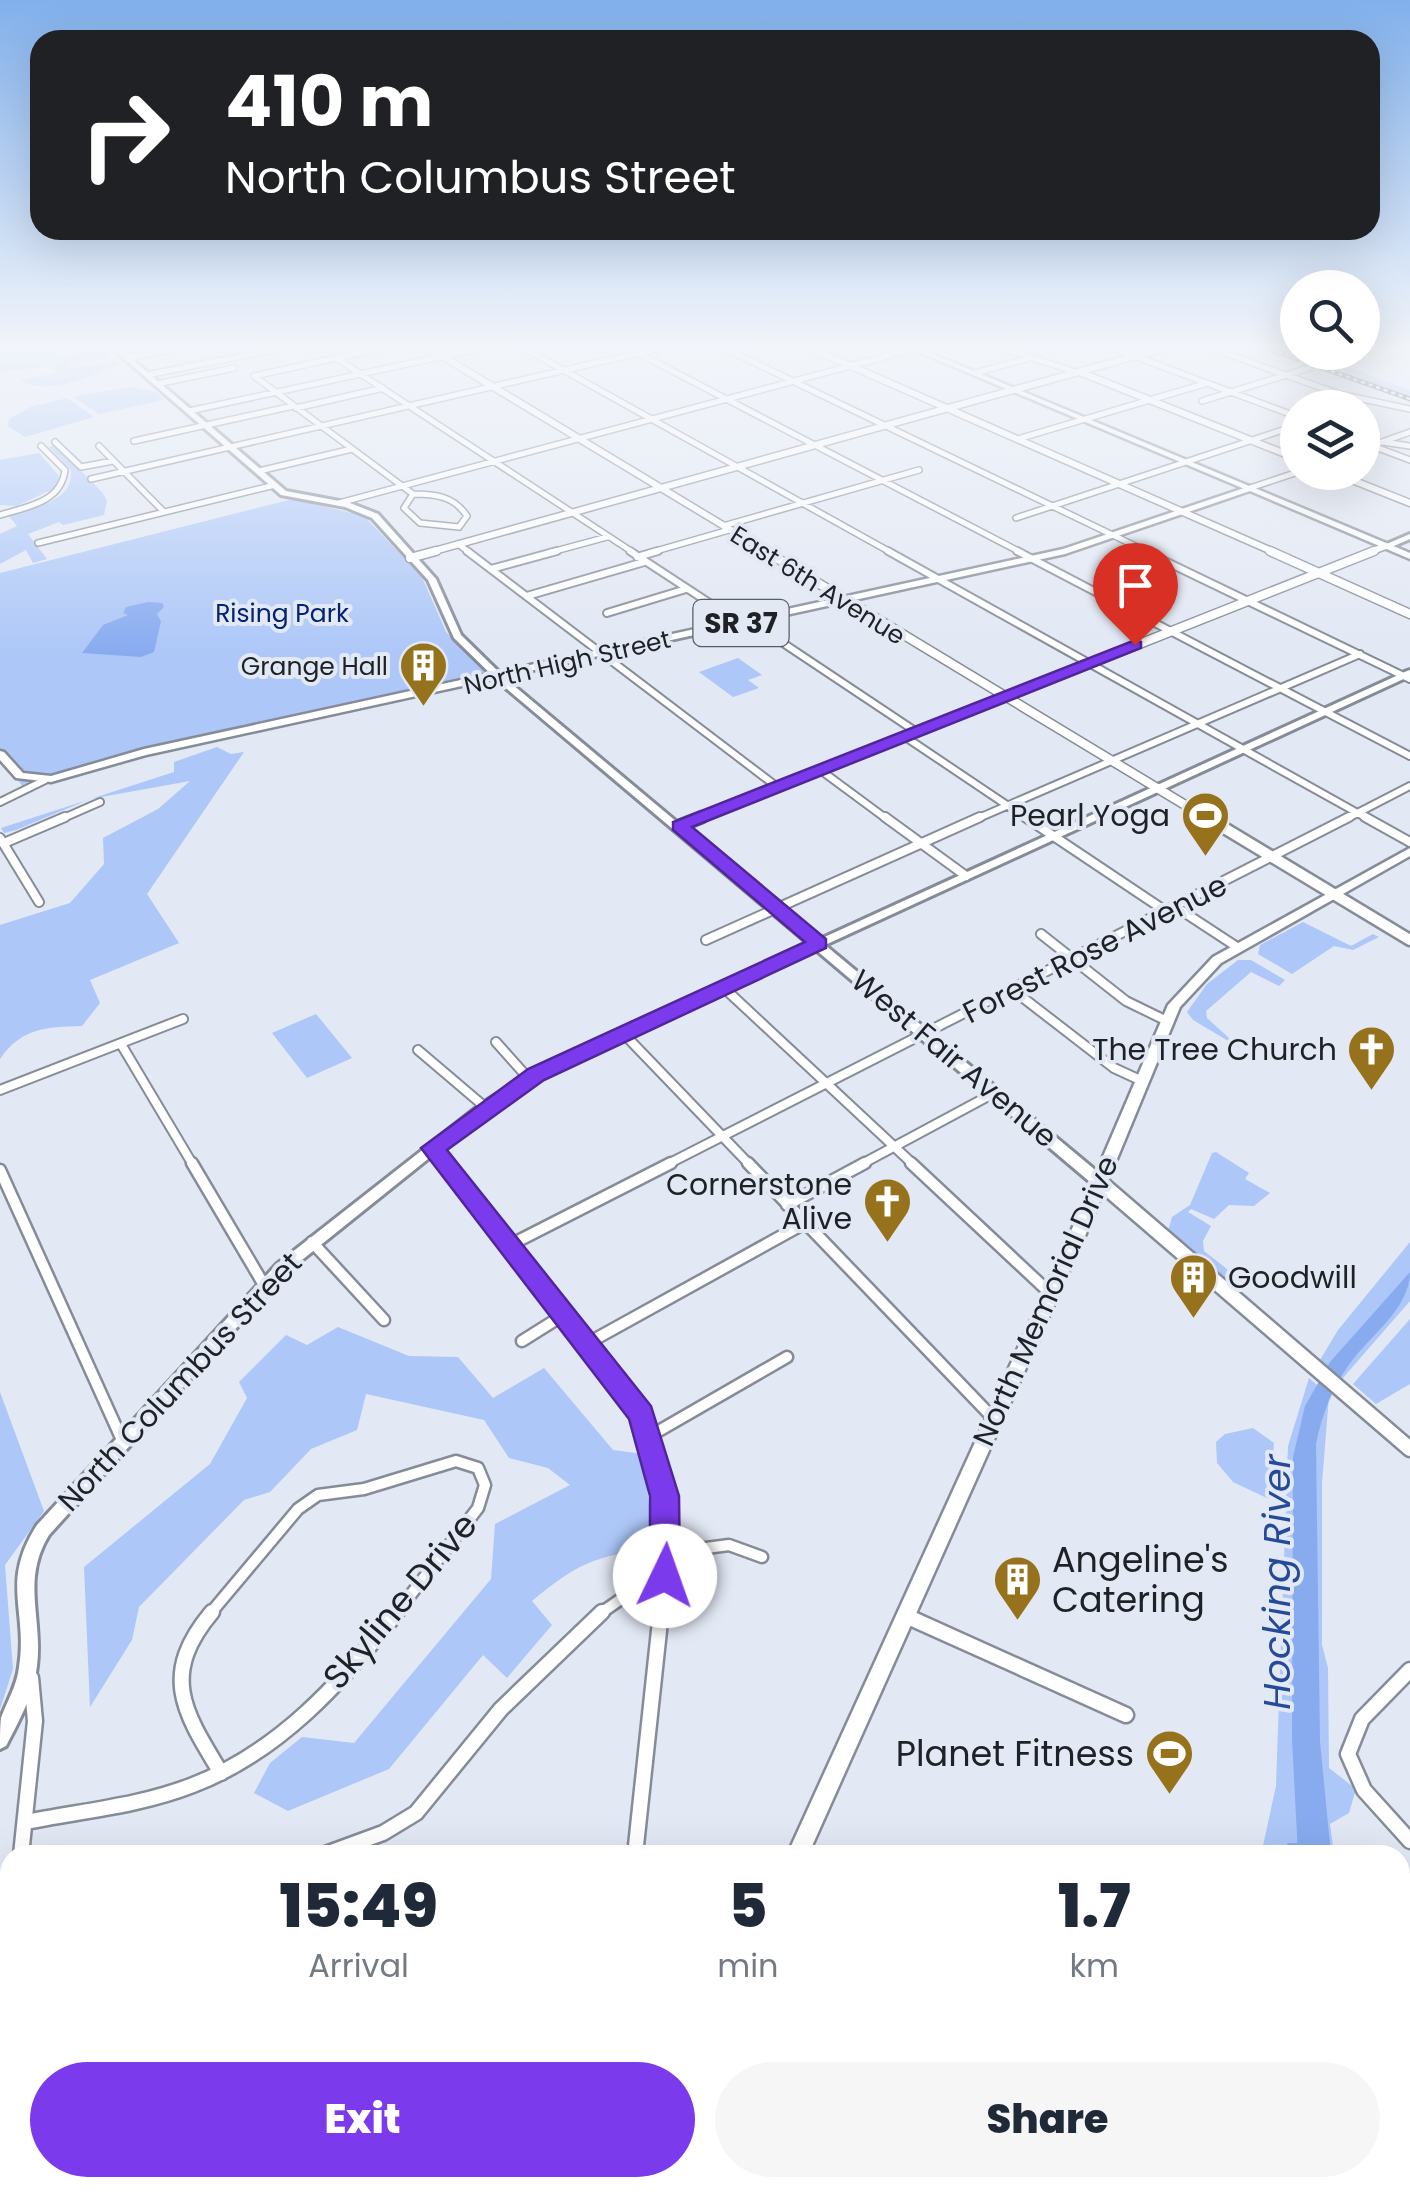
<!DOCTYPE html>
<html lang="en">
<head>
<meta charset="utf-8">
<style>
	body { margin:0; font-family:Poppins,sans-serif; background:#f6f6f7; color:#1f2937; height:100vh; display:flex; flex-direction:column; font-size:38px; white-space:nowrap }
	* { box-sizing:border-box; margin:0 }
	p { font-size:32px; color:#747a83 }
	.icon { flex:none; width:55px; height:55px; fill:none; stroke:currentColor; stroke-width:2; stroke-linecap:round; stroke-linejoin:round }
	.map { position:relative; flex:1; overflow:hidden }
	.sheet { position:absolute; left:0px; top:1845px; width:1410px; height:352px; display:flex; flex-direction:column; background:#fff; border-radius:30px 30px 0 0; box-shadow:0 10px 40px #0002 }
	.sheet>* { flex:none }
	.banner { position:absolute; left:30px; top:30px; width:1350px; height:210px; border-radius:30px; box-shadow:0 10px 40px #0002; background:#202124; color:#fff; overflow:hidden }
	.fabs { position:absolute; left:1280px; top:270px; display:grid; gap:20px }
	.fabs a { display:grid; place-items:center; width:100px; height:100px; border-radius:50%; background:#fff; box-shadow:0 10px 40px #0002; font-size:50px }
	.pin { position:absolute; display:grid; place-items:center; width:85px; height:85px; color:#fff; margin:-102px -42px; border-radius:50% 50% 50% 0; rotate:-45deg; box-shadow:0 0 10px #0007 }
	.pin .icon { rotate:45deg }
	.me { position:absolute; width:110px; margin:-55px; rotate:3deg; stroke-linejoin:round; filter:drop-shadow(0 0 8px #0008) }
	.turn { display:flex; align-items:center; gap:35px; height:210px; padding:0 30px; font-size:45px }
	.turn .icon { width:130px; height:130px; stroke-width:2.5 }
	.turn b { display:block; font-size:70px; line-height:85px }
	.eta { display:flex; justify-content:space-evenly; align-items:center; height:170px; text-align:center }
	.eta b { font-size:60px; font-weight:800; line-height:70px }
	.cta { display:flex; gap:20px; margin-top:auto; padding:20px 30px }
	.cta a { flex:1; height:115px; border-radius:60px; background:#7c3aed; color:#fff; font-size:40px; font-weight:800; line-height:115px; text-align:center }
	.cta a+a { background:#f6f6f7; color:#1f2937 }
	.map>svg:first-child { display:block }
	.green { fill:#adc7f8 }
	.water { fill:#88abf0 }
	.lines { fill:none; stroke-linecap:round; stroke-linejoin:round }
	.stream { stroke:#88abf0; stroke-width:4 }
	.minor-far4-casing { stroke:#868c97; stroke-width:8 }
	.minor-far3-casing { stroke:#868c97; stroke-width:10 }
	.minor-far2-casing { stroke:#868c97; stroke-width:12 }
	.minor-far1-casing { stroke:#868c97; stroke-width:15 }
	.minor-casing { stroke:#868c97; stroke-width:19 }
	.tertiary-far3-casing { stroke:#868c97; stroke-width:9 }
	.tertiary-far2-casing { stroke:#868c97; stroke-width:11 }
	.tertiary-far1-casing { stroke:#868c97; stroke-width:15 }
	.tertiary-casing { stroke:#868c97; stroke-width:19 }
	.secondary-casing { stroke:#868c97; stroke-width:6 }
	.primary-casing { stroke:#868c97; stroke-width:5 }
	.trunk-casing { stroke:#868c97; stroke-width:5 }
	.minor-far4 { stroke:#fff; stroke-width:5 }
	.minor-far3 { stroke:#fff; stroke-width:6 }
	.minor-far2 { stroke:#fff; stroke-width:8 }
	.minor-far1 { stroke:#fff; stroke-width:10 }
	.minor { stroke:#fff; stroke-width:14 }
	.tertiary-far3 { stroke:#fff; stroke-width:6 }
	.tertiary-far2 { stroke:#fff; stroke-width:8 }
	.tertiary-far1 { stroke:#fff; stroke-width:10 }
	.tertiary { stroke:#fff; stroke-width:14 }
	.secondary { fill:#fff; fill-rule:evenodd }
	.primary { fill:#fff; fill-rule:evenodd }
	.trunk { fill:#fff; fill-rule:evenodd }
	.rail-casing { stroke:#3c3f45; stroke-width:5 }
	.rail { stroke:#e2e8f4; stroke-width:2.5; stroke-dasharray:4; stroke-linecap:butt }
	.route { fill:#7c3aed; stroke:#51269a; stroke-width:2.5 }
	.labels { text-anchor:middle; stroke-width:8; stroke-linejoin:round; paint-order:stroke }
	.far-street-label { font-size:25px; fill:#1e2125; stroke:#e2e8f4 }
	.far-park-label { font-size:25px; fill:#042370; stroke:#e2e8f4 }
	.far-poi-label { font-size:25px; fill:#1e2125; stroke:#e2e8f4; text-anchor:end }
	.shield { fill:#e2e8f4; stroke:#595d63; stroke-width:2.5 }
	.shield-label { font-size:28px; font-weight:bold; fill:#1e2125 }
	.poi-label { font-size:30px; fill:#1e2125; stroke:#e2e8f4; text-anchor:end }
	.street-label { font-size:30px; fill:#1e2125; stroke:#e2e8f4 }
	.near-poi-label { font-size:35px; fill:#1e2125; stroke:#e2e8f4; text-anchor:start }
	.near-street-label { font-size:35px; fill:#1e2125; stroke:#e2e8f4 }
	.near-water-label { font-size:38px; font-style:italic; fill:#254a9a; stroke:#e2e8f4 }
</style>
</head>
<body>
<div class="map">
<svg width="1410" height="2197" viewBox="0 0 1410 2197">
	<rect width="100%" height="100%" fill="#e2e8f4"/>
	<path class="green" d="M0 347H63L56 353 61 357 101 347 112 356 68 365 72 368 116 361 121 364C91 375 51 397 20 380L57 373 51 366 0 372Z
		M1268 347H1295L1298 352 1311 353 1410 390V397Z
		M132 387 156 392 164 400 99 414 73 397Z
		M67 398 94 417 25 437 8 426 9 419 30 407Z
		M55 445 103 493 107 501 104 515 63 525 59 522 28 534 47 559 33 563 26 550 0 564V534L17 526 8 515C33 507 74 503 71 470L49 447Z
		M39 453 59 476 55 488 17 506 0 505V460Z
		M293 499 364 516 422 577 446 632 492 679 124 756 26 792 0 752V573Z
		M738 658 762 675 748 680 759 688 733 697 699 672Z
		M217 747 231 754 244 752 147 894 179 943 90 980 100 1003 82 1026C46 1027 21 1028 0 1059V925L70 903 104 864 103 838 158 809 190 781 90 799 16 830 4 833 1 828 174 772V762Z
		M1303 922 1351 946 1373 934 1379 937 1353 950 1334 946 1292 974 1258 954 1260 945Z
		M1238 960H1251L1285 980 1279 986 1251 972 1206 1011 1207 1018 1240 1048 1193 1020 1187 1012 1207 984Z
		M316 1014 352 1058 307 1078 272 1033Z
		M1216 1152 1249 1173 1245 1179 1270 1193 1254 1206 1229 1205 1214 1219 1191 1209 1188 1212 1211 1226 1203 1241 1204 1251 1241 1280 1234 1288 1168 1231 1172 1217 1190 1205 1212 1153Z
		M1410 1242V1301L1342 1379 1320 1360 1338 1330Z
		M1410 1319V1384L1376 1404 1353 1384Z
		M338 1327 409 1356 458 1357 493 1398 544 1368 613 1450 644 1454 653 1550C597 1554 575 1565 532 1601L552 1625 507 1678 483 1655 389 1769 288 1811 254 1793 270 1763 302 1737 354 1743 491 1579 495 1524 570 1485 548 1468 509 1458 484 1420 366 1394 357 1430 311 1449 270 1492 244 1500 139 1607 132 1640 90 1707 84 1567 210 1464 247 1398 239 1382 286 1335 307 1345Z
		M1309 1378 1329 1396 1322 1483V1645L1328 1668 1329 1768 1356 1789 1349 1813 1330 1824 1334 1855H1261L1276 1786 1288 1446Z
		M0 1392 44 1511 5 1565 13 1669 0 1709Z
		M1253 1428 1274 1443 1269 1499 1233 1482 1217 1463 1216 1442 1225 1434Z
		M1188 2188H1391L1396 2197H1186Z"/>
	<path class="water" d="M148 602 162 603 164 607 157 614 161 621 154 652 141 657 82 653 103 625 128 615 123 613 126 607Z
		M1410 1272C1410 1309 1369 1336 1348 1366 1331 1391 1322 1415 1316 1444L1320 1741 1331 1855H1298L1292 1739 1293 1457 1305 1406 1330 1362Z"/>
	<g class="lines">
		<path class="stream" d="M1281 1855 1289 1845H1299
			M1216 2197 1217 2188"/>
		<defs>
			<path id="minor-far4" d="M386 347 254 376 413 494
				M522 347 892 553
				M722 347 1150 553
				M1001 347 1078 373
				M1110 347 1298 417
				M1208 347 1339 394 1410 409
				M638 353 1022 553
				M127 358 184 347
				M336 358 634 553
				M975 373 1030 358
				M147 375 287 347
				M157 384 234 368
				M1202 401 1309 368
				M296 408 383 388
				M189 411 486 347
				M1021 438 1204 384
				M134 441 293 406
				M55 442 81 467 113 461
				M1362 442 1410 460
				M1383 442 1410 446
				M99 446 164 512
				M1362 449 1410 432
				M259 471 352 449
				M91 479 665 347
				M1250 488 1298 472
				M413 494 404 508 420 523 459 527
				M413 494C435 494 454 496 467 516L459 527
				M339 503 921 347
				M0 515C26 507 61 503 65 470L41 446
				M1016 518 1298 425
				M723 526 919 470
				M38 543 275 485
				M458 544 470 553
				M548 553 607 537
				M649 553 729 530"/>
			<path id="minor-far3" d="M467 551 776 786
				M630 551 740 623
				M888 551 1370 820
				M1017 551 1410 756
				M1144 551 1410 679
				M637 557 658 551
				M491 569 557 551
				M527 596 644 562
				M607 613 686 589
				M750 621 915 731
				M904 736 1029 820
				M819 769 888 820
				M0 802 45 780
				M59 820 100 802
				M974 820 1360 654
				M1344 820 1410 786"/>
			<path id="minor-far2" d="M885 817 966 876
				M1025 817 1167 912
				M1365 817 1410 842
				M0 838 39 902
				M4 843 65 817
				M1176 907 1237 947
				M1041 934 1126 1001 1165 1020
				M706 940 980 817
				M723 987 914 1165
				M1013 990 1114 1068 1140 1080
				M623 1033 750 1165
				M496 1042 529 1079
				M121 1044 193 1165
				M418 1050 485 1107
				M0 1090 183 1019
				M433 1148 447 1165
				M666 1165 1349 817
				M860 1165 994 1093"/>
			<path id="minor-far1" d="M192 1163 264 1285
				M445 1163 624 1387C666 1460 670 1532 660 1615
				M748 1163 994 1419
				M911 1163 1051 1294
				M0 1170 122 1440
				M787 1205 865 1163
				M312 1242 384 1320
				M510 1245 671 1163
				M522 1341 565 1314
				M588 1343 805 1223
				M650 1436 787 1357
				M668 1553 729 1545 762 1557
				M209 1615 298 1509 318 1495 364 1489 456 1461 478 1468 485 1485 478 1508 395 1615
				M598 1615 621 1599 662 1600"/>
			<path id="minor" d="M212 1612C159 1675 184 1712 221 1773
				M906 1616 1126 1715
				M1410 1670 1362 1719 1348 1754 1364 1790 1410 1841
				M26 1822C81 1811 140 1806 193 1785 279 1752 341 1683 397 1612
				M21 1855 35 1721 31 1678
				M323 1855 383 1833 416 1813 501 1709 602 1612
				M635 1855 661 1612
				M1400 1964 1410 1954
				M0 2009 10 1936
				M271 2188V2197
				M596 2197 598 2188"/>
			<path id="tertiary-far3" d="M427 347 769 553
				M808 347 1276 553
				M1082 373 1298 459
				M1332 472 1410 503
				M427 553 1168 347
				M1367 553 1386 546"/>
			<path id="tertiary-far2" d="M765 551 1210 820
				M1270 551 1410 614
				M410 558 436 551
				M695 820 1374 551"/>
			<path id="tertiary-far1" d="M1206 817 1410 940
				M679 826 702 817"/>
			<path id="tertiary" d="M1101 1183 1410 1449"/>
			<path id="secondary" d="M111 347H118L286 491 350 503 378 514 436 579 461 635 507 680 818 940 1407 671 1410 670V676L825 945 1106 1179 1108 1183 1106 1187H1096L816 950 552 1071 489 1110 287 1272 49 1535C21 1580 43 1618 37 1666 34 1694 19 1721 6 1746L0 1749C0 1739 0 1727 1 1718 7 1701 17 1686 19 1667 28 1610 0 1583 37 1525L277 1264 481 1104 544 1065 809 944 501 684 454 638 428 580 372 518 345 507 281 495Z
				M1410 534V539L1389 548 1382 546Z"/>
			<path id="primary" d="M907 347H916L1254 488 1247 490Z
				M1410 848V856L1221 963 1180 1007 1085 1236 808 1855H787L1069 1236 1168 1005 1213 957Z
				M699 2188H723L721 2197H697Z"/>
			<path id="trunk" d="M1250 486 1410 553V559L1250 491 1065 554 146 755 51 782 16 778 0 760V751L4 752 23 773 51 776 144 749 1063 549Z"/>
		</defs>
		<use href="#minor-far4" class="minor-far4-casing"/>
		<use href="#minor-far3" class="minor-far3-casing"/>
		<use href="#minor-far2" class="minor-far2-casing"/>
		<use href="#minor-far1" class="minor-far1-casing"/>
		<use href="#minor" class="minor-casing"/>
		<use href="#tertiary-far3" class="tertiary-far3-casing"/>
		<use href="#tertiary-far2" class="tertiary-far2-casing"/>
		<use href="#tertiary-far1" class="tertiary-far1-casing"/>
		<use href="#tertiary" class="tertiary-casing"/>
		<use href="#secondary" class="secondary-casing"/>
		<use href="#primary" class="primary-casing"/>
		<use href="#trunk" class="trunk-casing"/>
		<use href="#minor-far4" class="minor-far4"/>
		<use href="#minor-far3" class="minor-far3"/>
		<use href="#minor-far2" class="minor-far2"/>
		<use href="#minor-far1" class="minor-far1"/>
		<use href="#minor" class="minor"/>
		<use href="#tertiary-far3" class="tertiary-far3"/>
		<use href="#tertiary-far2" class="tertiary-far2"/>
		<use href="#tertiary-far1" class="tertiary-far1"/>
		<use href="#tertiary" class="tertiary"/>
		<use href="#secondary" class="secondary"/>
		<use href="#primary" class="primary"/>
		<use href="#trunk" class="trunk"/>
		<defs>
			<path id="rail" d="M1263 347 1410 399"/>
		</defs>
		<use href="#rail" class="rail-casing"/>
		<use href="#rail" class="rail"/>
	</g>
	<linearGradient id="sky" x2="0" y2="1"><stop stop-color="#81b0eb"/><stop offset="0.53" stop-color="#f2f5fa"/><stop offset="1" stop-color="#f2f5fa" stop-opacity="0"/></linearGradient>
	<rect width="1410" height="655" fill="url(#sky)"/>
	<path class="route" d="M1135 640 1141 642V648L692 827 826 939V948L544 1080 447 1150 651 1406 679 1496 680 1576 676 1587 665 1591 654 1587 650 1576V1496L629 1419 421 1148 528 1069 805 942 673 830V822Z"/>
	<defs>
		<symbol id="building-pin" viewBox="-11 -11 22 30"><path d="M0 17L-7.5 6A9.5 9.5 0 1 1 7.5 6Z" fill="#97721c" stroke="#e2e8f4"/><path d="M-4-6H4V6H1V3H-1V6H-4ZM-2.5-4.3h1.7v1.8h-1.7ZM.8-4.3h1.7v1.8H.8ZM-2.5-1h1.7V.8h-1.7ZM.8-1h1.7V.8H.8Z" fill="#fff"/></symbol>
		<symbol id="stadium-pin" viewBox="-11 -11 22 30"><path d="M0 17L-7.5 6A9.5 9.5 0 1 1 7.5 6Z" fill="#97721c" stroke="#e2e8f4"/><path d="M0-5a6.5 5 0 1 0 0 10a6.5 5 0 1 0 0-10ZM-3.5-1.8h7v3.6h-7Z" fill="#fff"/></symbol>
		<symbol id="church-pin" viewBox="-11 -11 22 30"><path d="M0 17L-7.5 6A9.5 9.5 0 1 1 7.5 6Z" fill="#97721c" stroke="#e2e8f4"/><path d="M-1.2-6h2.4v3.5h3.3v2.4h-3.3V6h-2.4V-.1h-3.3v-2.4h3.3Z" fill="#fff"/></symbol>
	</defs>
	<g fill-rule="evenodd">
		<use href="#building-pin" x="396" y="638" width="55" height="75"/>
		<use href="#stadium-pin" x="1178" y="788" width="55" height="75"/>
		<use href="#church-pin" x="1344" y="1022" width="55" height="75"/>
		<use href="#church-pin" x="860" y="1174" width="55" height="75"/>
		<use href="#building-pin" x="1166" y="1250" width="55" height="75"/>
		<use href="#building-pin" x="990" y="1552" width="55" height="75"/>
		<use href="#stadium-pin" x="1142" y="1726" width="55" height="75"/>
	</g>
	<g class="labels">
		<g class="far-street-label">
			<text transform="translate(818 585) rotate(32)" y="9">East 6th Avenue</text>
			<text transform="translate(567 662) rotate(-13)" y="9">North High Street</text>
		</g>
		<g class="far-park-label">
			<text x="282" y="622">Rising Park</text>
		</g>
		<g class="far-poi-label">
			<text x="388" y="675">Grange Hall</text>
		</g>
		<rect class="shield" x="693.5" y="600" width="95" height="46" rx="8"/>
		<g class="shield-label">
			<text x="741" y="633">SR 37</text>
		</g>
		<g class="poi-label">
			<text x="1170" y="826">Pearl Yoga</text>
			<text x="1337" y="1060">The Tree Church</text>
			<text x="852" y="1195">Cornerstone<tspan x="852" dy="34">Alive</tspan></text>
			<text x="1228" y="1288" text-anchor="start">Goodwill</text>
		</g>
		<g class="street-label">
			<text transform="translate(1095 949) rotate(-27)" y="10">Forest Rose Avenue</text>
			<text transform="translate(954 1059) rotate(40)" y="10">West Fair Avenue</text>
			<text transform="translate(1046 1301) rotate(-66)" y="10">North Memorial Drive</text>
			<text transform="translate(180 1382) rotate(-47)" y="10">North Columbus Street</text>
		</g>
		<g class="near-poi-label">
			<text x="1052" y="1572">Angeline's<tspan x="1052" dy="40">Catering</tspan></text>
			<text x="1134" y="1766" text-anchor="end">Planet Fitness</text>
		</g>
		<g class="near-street-label">
			<text transform="translate(400 1601) rotate(-50)" y="12">Skyline Drive</text>
		</g>
		<g class="near-water-label">
			<text transform="translate(1277 1582) rotate(-90)" y="13">Hocking River</text>
		</g>
	</g>
</svg>
<div class="fabs">
<a><svg class="icon" aria-label="search" viewBox="0 0 24 24"><circle cx="10" cy="10" r="6"/><path d="M15 15l6 6"/></svg></a>
<a><svg class="icon" aria-label="layers" viewBox="0 0 24 24"><path d="M12 4l9 5-9 5-9-5zM3 14l9 5 9-5"/></svg></a>
</div>
<div class="pin" style="left:1135px;top:645px;background:#d93025"><svg class="icon" aria-label="arrive" viewBox="0 0 24 24"><path d="M6 21V4h12l-3 4 3 4H6"/></svg></div>
<svg class="me" style="left:665px;top:1576px" viewBox="-20 -20 40 40"><circle r="19" fill="#fff"/><path d="M0-13L10 11 0 6-10 11z" fill="#7c3aed"/></svg>
<div class="banner">
<div class="turn"><svg class="icon" aria-label="right" viewBox="0 0 24 24"><path d="M7 20v-9h11M14 6l5 5-5 5"/></svg><div><b>410 m</b>North Columbus Street</div></div>
</div>
<section class="sheet">
<div class="eta">
<div><b>15:49</b><p>Arrival</p></div>
<div><b>5</b><p>min</p></div>
<div><b>1.7</b><p>km</p></div>
</div>
<div class="cta"><a>Exit</a><a>Share</a></div>
</section>
</div>
</body>
</html>
